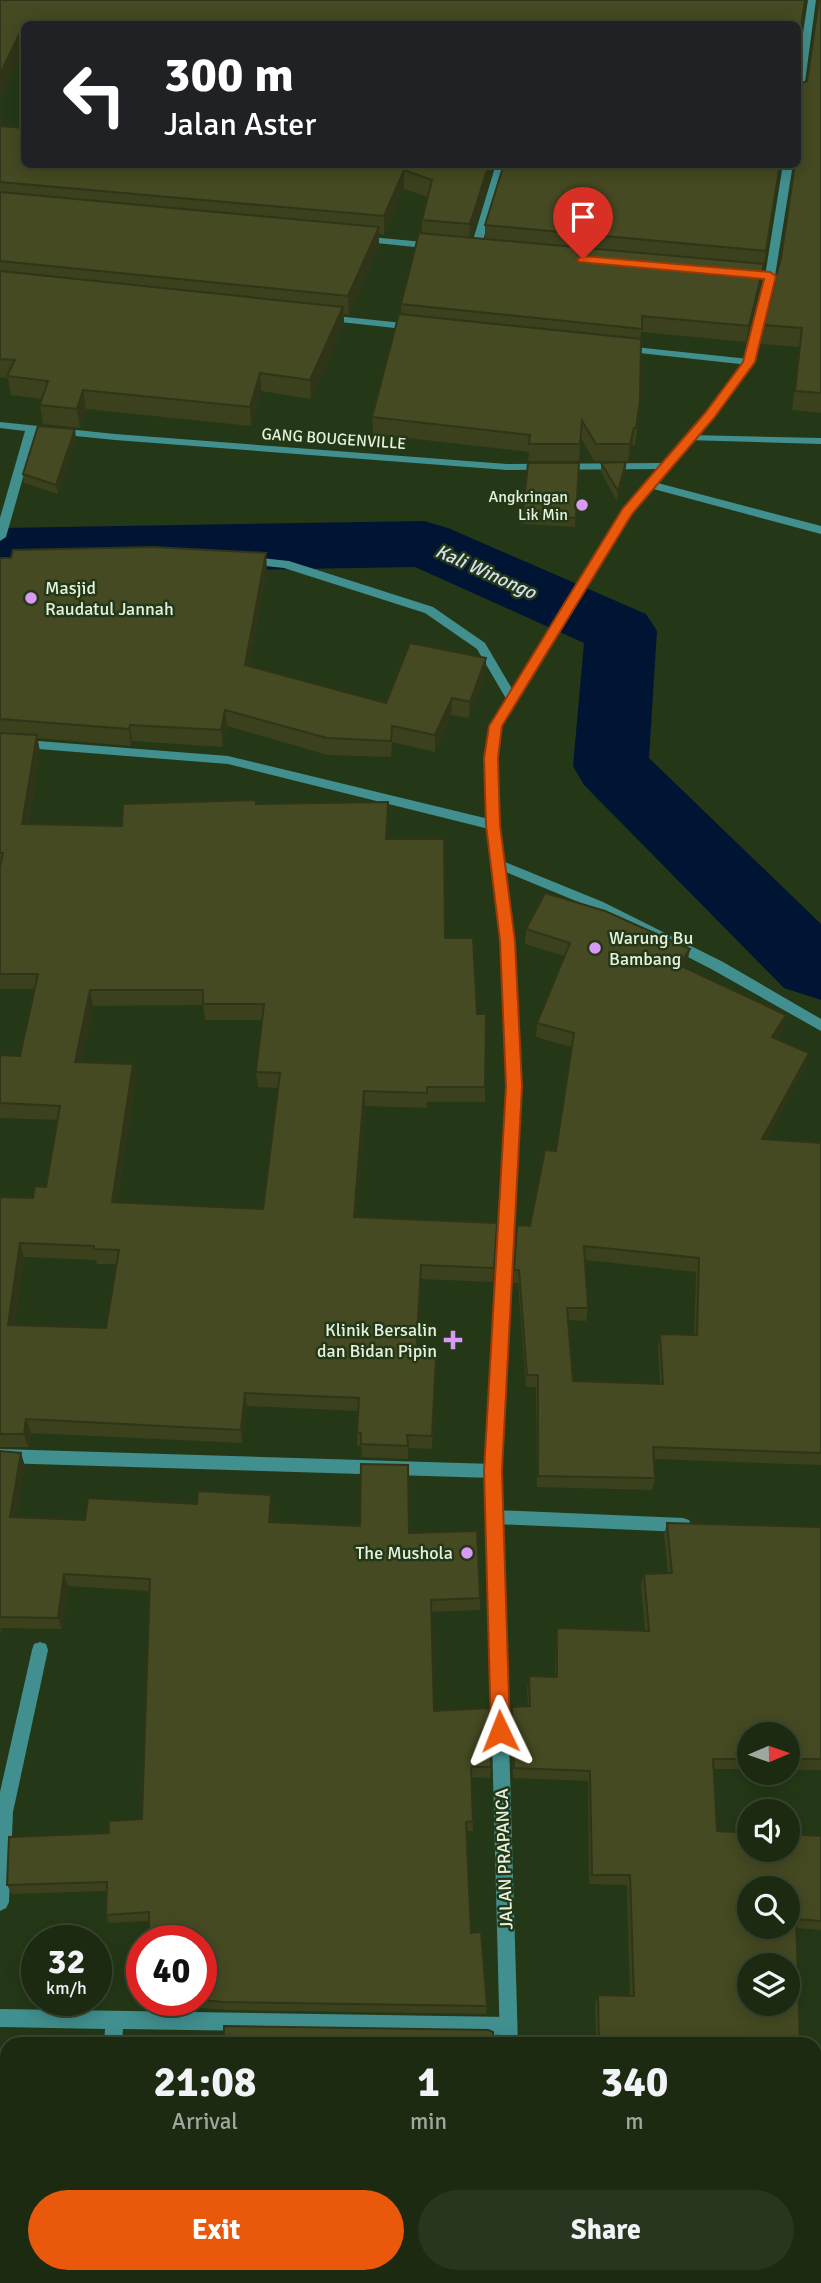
<!DOCTYPE html>
<html lang="en">
<head>
<meta charset="utf-8">
<style>
	body { margin:0; font-family:Signika,sans-serif; background:#28361f; color:#f1f3f6; height:100vh; display:flex; flex-direction:column; font-size:26px; white-space:nowrap }
	* { box-sizing:border-box; margin:0 }
	p { font-size:23px; color:#a0a79f }
	.icon { flex:none; width:38px; height:38px; fill:none; stroke:currentColor; stroke-width:2; stroke-linecap:round; stroke-linejoin:round }
	.map { position:relative; flex:1; overflow:hidden }
	.side { position:absolute; left:0px; top:2037px; width:822px; height:247px; display:flex; flex-direction:column; background:#1b2a11; border-radius:21px 21px 0 0; box-shadow:0 4px 18px #0003,0 0 0 2px #394631 }
	.side>* { flex:none }
	.banner { position:absolute; left:21px; top:21px; width:780px; height:147px; border-radius:10px; box-shadow:0 4px 18px #0003,0 0 0 2px #394631; background:#202124; color:#fff; overflow:hidden }
	.needle { width:46px; rotate:88deg }
	.tools { position:absolute; left:737px; top:1722px; display:grid; gap:14px }
	.tools a { display:grid; place-items:center; width:63px; height:63px; border-radius:50%; background:#1b2a11; box-shadow:0 4px 18px #0003,0 0 0 2px #394631; font-size:35px }
	.speed { position:absolute; left:21px; top:1925px; display:flex; gap:14px; font-size:35px; font-weight:700; text-align:center }
	.speed>* { display:grid; place-content:center; width:91px; height:91px; border-radius:50%; background:#1b2a11; box-shadow:0 4px 18px #0003,0 0 0 2px #394631; line-height:1 }
	.speed small { font-size:18px; font-weight:400 }
	.speed .limit { border:10px solid #d22; background:#fff; color:#111 }
	.pin { position:absolute; display:grid; place-items:center; width:60px; height:60px; color:#fff; margin:-72px -30px; border-radius:50% 50% 50% 0; rotate:-45deg; box-shadow:0 0 7px #0007 }
	.pin .icon { rotate:45deg }
	.me { position:absolute; width:77px; margin:-38px; rotate:358deg; stroke-linejoin:round; filter:drop-shadow(0 0 5px #0008) }
	.turn { display:flex; align-items:center; gap:24px; height:147px; padding:0 28px; font-size:32px }
	.turn .icon { width:91px; height:91px; stroke-width:2.5 }
	.turn b { display:block; font-size:49px; line-height:60px }
	.eta { display:flex; justify-content:space-evenly; align-items:center; height:119px; text-align:center }
	.eta b { font-size:42px; font-weight:800; line-height:49px }
	.button { display:flex; gap:14px; margin-top:auto; padding:14px 28px }
	.button a { flex:1; height:80px; border-radius:42px; background:#ea580c; color:#fff; font-size:28px; font-weight:800; line-height:80px; text-align:center }
	.button a+a { background:#28361f; color:#f1f3f6 }
	.map>svg:first-child { display:block }
	.lines { fill:none; stroke-linecap:round; stroke-linejoin:round }
	.river { fill:#001533; fill-rule:evenodd }
	.service { fill:#41908f; fill-rule:evenodd }
	.minor { fill:#41908f; fill-rule:evenodd }
	.tertiary { fill:#41908f; fill-rule:evenodd }
	.wall { fill:#3b401d; fill-rule:evenodd }
	.shaded-wall { fill:#303418 }
	.building { fill:#454a22; stroke:#303418; stroke-width:2; fill-rule:evenodd }
	.route { fill:#ea580c; stroke:#983908; stroke-width:2 }
	.poi-dot { fill:#d99af7; stroke:#243817; stroke-width:2.5 }
	.labels { text-anchor:middle; stroke-width:5; stroke-linejoin:round; paint-order:stroke }
	.far-street-label { font-size:16px; fill:#e5f2de; stroke:#243817 }
	.far-poi-label { font-size:16px; fill:#e5f2de; stroke:#243817; text-anchor:end }
	.poi-label { font-size:18px; fill:#e5f2de; stroke:#243817; text-anchor:start }
	.street-label { font-size:18px; fill:#e5f2de; stroke:#243817 }
	.water-label { font-size:19px; font-style:italic; fill:#d2e0f1; stroke:#243817 }
</style>
</head>
<body>
<div class="map">
<svg width="821" height="2283" viewBox="0 0 821 2283">
	<rect width="100%" height="100%" fill="#243817"/>
	<g class="lines">
		<path class="river" d="M424 521 448 528 646 614 657 631 649 758 821 924V1000L784 988 584 785 573 766 584 643 415 567 0 574V528Z"/>
		<path class="service" d="M496 164H506L480 250 472 252 470 250Z
			M650 481 821 526V534L646 487V483Z"/>
		<path class="minor" d="M360 236 434 243 439 246 434 249 357 241V237Z
			M326 315 413 324 418 327 413 330 322 320V316Z
			M625 346 749 359 754 362 749 365 621 351V347Z
			M0 422 115 434 507 464 666 463 671 466 666 469 507 470 115 440 36 432 6 537 0 541V518L25 431 0 428Z
			M691 435 821 438V444L687 440 686 438Z
			M251 557 289 561 433 607 485 643 518 699 512 703 508 702 477 649 425 613 284 568 247 564V558Z
			M0 738 228 756 493 820 499 825 493 830 228 764 0 746Z
			M500 860 603 902 723 962 821 1019V1031L713 970 593 908 496 868 494 865Z
			M0 1449 493 1464 498 1466 501 1471 498 1476 493 1478 0 1463Z
			M494 1510 683 1518 689 1520 691 1525 689 1530 683 1532 494 1524 488 1522 486 1517 488 1512Z
			M40 1642 46 1644 48 1650 13 1812 9 1902 6 1908 0 1911V1792L32 1650 34 1644Z
			M0 2009 508 2017 514 2020 517 2026 514 2032 508 2035 123 2029 122 2044H104L105 2029 0 2027Z
			M85 2277H105V2283H85Z"/>
		<path class="tertiary" d="M808 0H816L803 97 798 100V66Z
			M783 164H793L775 276 754 362 713 418 631 513 501 726 497 758 499 825 515 941 521 1086 501 1471 518 2044H500L485 1471 507 1086 501 941 487 825 485 758 489 726 623 508 705 414 744 362 765 276Z
			M503 2277H523V2283H503Z"/>
	</g>
	<path class="wall" d="M0 0H805L798 47V81L800 84 807 81 818 0H821V413L792 410 799 347 761 344 764 325 780 258 795 164H798V24H24V49L0 99Z
		M0 112 2 127 24 164H495L471 238 485 239V225L780 164 763 270 746 342 641 332 639 417 635 445H632L628 461H594L581 438 579 461H528L529 452 373 434 372 417 401 315V304L422 233V220L428 197 404 189 384 235 379 234V246L349 315 344 314V325L311 399 261 391 251 426 86 409 80 428 43 424 40 405 42 399 11 395 8 378 0 377Z
		M76 439 58 494 24 483 23 474Z
		M626 462 625 472 617 501 601 472V463Z
		M528 463H579L575 527 523 524Z
		M0 558 267 569 249 666 386 703 486 658V674L469 718 451 715 435 752 392 742 391 757 328 755 227 726 223 747 132 741 131 746 37 738 40 752 28 824 122 826 256 804 388 802 387 839 445 938 477 1014 485 1087V1102H427V1108L365 1106 356 1217 494 1268 493 1282 421 1279 417 1356 436 1357 432 1449 408 1448V1459L362 1457 361 1446H357V1433L358 1411 247 1406 242 1443 31 1433 28 1447H0V1197L33 1198 46 1187 58 1120 0 1118V1055L20 1056 35 989H0ZM203 1005 205 1020H262L256 1072 258 1087 278 1088 263 1209 117 1203 136 1079 81 1062 93 1006ZM24 1257 96 1260 97 1264H116L106 1328 14 1326Z
		M526 929 687 964 685 967 786 1015 783 1030 777 1039 809 1053 805 1067 766 1140 821 1143V1465L654 1459 655 1478 652 1490 537 1487 536 1387H526L518 1283H513L517 1225 530 1226 556 1151 571 1047 536 1037 537 1023 564 956 525 944ZM585 1260 696 1272 694 1335 660 1334 658 1347 660 1384 573 1381 568 1320 586 1321 588 1308Z
		M0 1451 25 1466 16 1517 85 1520 273 1507 272 1522 409 1533 480 1598V1610L431 1612 434 1711 491 1767 490 1778 471 1777 473 1821V1831H466L471 1933 487 2006 486 2014 227 2010 151 2004 149 2000H201L149 1921 109 1923 106 1915V1891L12 1894 7 1885 109 1833 142 1819 149 1591 68 1586 62 1629 1 1628 0 1635Z
		M667 1523 821 1527V1770H788V1734H749V1769H714L717 1831 821 1836V1930L797 1928 800 2044H596L595 2003 598 1995 630 1996 627 1885 589 1884 588 1781 513 1778 511 1718 512 1707H528L527 1688 529 1676 555 1677 556 1639 557 1628 645 1631 641 1586 644 1574 668 1573 664 1535Z
		M0 2059H7V2190H0Z
		M694 2277H816L821 2283H694Z"/>
	<path class="shaded-wall" d="M24 25V49L0 99V74Z
		M0 112 3 130 0 137Z
		M489 164H495L469 243 470 224Z
		M404 170V189L384 235V216Z
		M379 227V246L349 315 348 296Z
		M764 264 761 281 746 342 749 326Z
		M343 307 344 325 311 399 310 380Z
		M260 373 261 391 251 426 250 407Z
		M83 390 86 409 80 428 77 409Z
		M634 428 632 445 628 461 630 444Z
		M75 429 76 439 58 494 56 485Z
		M626 462 625 472 617 501 618 491Z
		M266 553 267 569 246 681 245 665Z
		M486 658V674L469 718 470 702Z
		M452 698 451 715 435 752V735Z
		M225 710 227 726 223 747 221 730Z
		M130 725 132 741 131 746 129 729Z
		M37 735 40 752 25 840 22 824Z
		M690 949 687 964 676 979 679 965Z
		M90 990 93 1006 78 1077 75 1062Z
		M786 1015 783 1030 769 1052 772 1037Z
		M809 1053 805 1067 759 1153 762 1139Z
		M133 1064 136 1079 115 1217 112 1202Z
		M364 1091 365 1106 355 1232 354 1217Z
		M20 1243 24 1257 12 1339 8 1325Z
		M245 1393 247 1406 242 1443 241 1430Z
		M26 1419 31 1433 28 1447 24 1434Z
		M21 1453 25 1466 14 1529 10 1517Z
		M271 1495 273 1507 271 1535 269 1522Z
		M64 1574 68 1586 62 1629 58 1618Z
		M178 2277H181V2283H178Z"/>
	<path class="building" d="M0 0H805L798 47V81L800 84 807 81 819 0H821V393L795 391 802 328 764 325 781 258 795 164H798V24H24L0 74Z
		M0 126 24 128V164H489L470 224 422 220 432 180 404 170 384 216 0 182Z
		M504 164H780L766 251 485 225Z
		M0 192 379 227 348 296 0 261Z
		M419 233 764 264 749 326 642 316V329L401 304Z
		M0 271 343 307 310 380 260 373 250 407 83 390 77 409 40 405 48 381 7 376 15 360 0 359Z
		M399 314 641 339 640 401 636 428H634L630 444H596L582 421 580 444H529L530 435 372 417Z
		M38 426 75 429 56 485 23 474Z
		M626 462 618 491 601 463Z
		M528 463H579L576 518 523 515Z
		M153 547 266 553 245 665 386 703 410 643 486 658 470 702 452 698 435 735 392 726 391 741 327 738 225 710 221 730 130 725 129 729 0 719V558H11L13 550Z
		M0 733 37 735 22 824 122 826 123 804 256 800V804L388 802 386 839H444L445 938H473L477 1014H486L485 1087H427V1093L364 1091 354 1217 497 1223 494 1268 421 1265 416 1356 436 1357 432 1436 407 1435 408 1446 361 1444V1433H357L359 1398 245 1393 241 1430 26 1419 24 1434H0V1197L33 1198 35 1186 46 1187 60 1106 0 1103V1055L20 1056 38 974H0V867L3 853H0ZM90 990H203V1004H264L256 1072 280 1073 263 1209 112 1202 133 1064 75 1062ZM20 1243 94 1246V1249L119 1250 106 1328 8 1325Z
		M545 893 605 911 690 949 679 965 786 1015 772 1037 809 1053 762 1139 821 1143V1453L653 1447 655 1478 538 1476V1375H527L519 1270H514L517 1225 530 1226 545 1150 556 1151 574 1033 537 1023 570 943 526 929ZM584 1246 699 1258 697 1335 660 1334 663 1384 573 1381 567 1308H588Z
		M0 1451 21 1453 10 1517 85 1520 88 1498 197 1504 198 1491 271 1495 269 1522 360 1526 361 1464 408 1465 409 1533 477 1531 480 1598 431 1600 434 1711 490 1708 491 1767H471L473 1821 466 1822 471 1933 481 1932 487 2006 224 2002 201 2000V1941H149V1912L106 1915 107 1882 7 1885 9 1837 109 1833V1821L142 1819 150 1579 64 1574 58 1618 0 1617Z
		M667 1523 821 1527V1759H788V1734H749V1759H713L717 1831 749 1833V1850H788V1834L821 1836V1921L796 1919 800 2044H599L598 1995 634 1996 630 1875H592L590 1771 514 1768 512 1707 530 1706 529 1676 557 1677V1628L649 1631 644 1574 672 1573ZM749 1888H788V1927H749ZM749 1965H788V2004H749Z
		M224 2026 488 2030 493 2032V2044H224Z
		M816 2058H821V2283H698V2277H816Z
		M0 2059H7V2184H0Z
		M119 2277H178V2283H119Z
		M261 2277H426V2281L469 2280 470 2283H261Z"/>
	<path class="route" d="M583 256 770 272 776 276 755 362 714 418 632 514 502 726 498 758 500 825 515 941 522 1086 502 1471 510 1731 507 1738 500 1741 493 1738 491 1731 484 1471 506 1086 500 941 486 825 484 758 489 726 623 508 705 413 743 362 764 279 579 262 577 259Z"/>
	<g class="poi-dot">
		<circle cx="582" cy="505" r="7"/>
		<circle cx="31" cy="598" r="7"/>
		<circle cx="595" cy="948" r="7"/>
		<path d="M449.5 1329.5h7v7h7v7h-7v7h-7v-7h-7v-7h7z"/>
		<circle cx="467" cy="1553" r="7"/>
	</g>
	<g class="labels">
		<g class="far-street-label">
			<text transform="translate(334 438) rotate(4)" y="6">GANG BOUGENVILLE</text>
		</g>
		<g class="far-poi-label">
			<text x="568" y="502">Angkringan<tspan x="568" dy="18">Lik Min</tspan></text>
		</g>
		<g class="poi-label">
			<text x="45" y="594">Masjid<tspan x="45" dy="21">Raudatul Jannah</tspan></text>
			<text x="609" y="944">Warung Bu<tspan x="609" dy="21">Bambang</tspan></text>
			<text x="437" y="1336" text-anchor="end">Klinik Bersalin<tspan x="437" dy="21">dan Bidan Pipin</tspan></text>
			<text x="453" y="1559" text-anchor="end">The Mushola</text>
		</g>
		<g class="street-label">
			<text transform="translate(504 1859) rotate(-92)" y="6">JALAN PRAPANCA</text>
		</g>
		<g class="water-label">
			<text transform="translate(486 571) rotate(24)" y="7">Kali Winongo</text>
		</g>
	</g>
</svg>
<div class="tools">
<a><svg class="needle" viewBox="-14 -14 28 28"><path d="M0-13l5 13h-10z" fill="#e53935"/><path d="M0 13l5-13h-10z" fill="#a0a79f"/></svg></a>
<a><svg class="icon" aria-label="sound" viewBox="0 0 24 24"><path d="M4 9h4l5-4v14l-5-4H4zM17 9q2 3 0 6"/></svg></a>
<a><svg class="icon" aria-label="search" viewBox="0 0 24 24"><circle cx="10" cy="10" r="6"/><path d="M15 15l6 6"/></svg></a>
<a><svg class="icon" aria-label="layers" viewBox="0 0 24 24"><path d="M12 4l9 5-9 5-9-5zM3 14l9 5 9-5"/></svg></a>
</div>
<div class="speed"><div>32<small>km/h</small></div><div class="limit">40</div></div>
<div class="pin" style="left:583px;top:259px;background:#d93025"><svg class="icon" aria-label="arrive" viewBox="0 0 24 24"><path d="M6 21V4h12l-3 4 3 4H6"/></svg></div>
<svg class="me" style="left:500px;top:1731px" viewBox="-20 -20 40 40"><path d="M0-17L14 15 0 8-14 15z" fill="#ea580c" stroke="#fff" stroke-width="4"/></svg>
<div class="banner">
<div class="turn"><svg class="icon" aria-label="left" viewBox="0 0 24 24"><path d="M17 20v-9H6M10 6l-5 5 5 5"/></svg><div><b>300 m</b>Jalan Aster</div></div>
</div>
<section class="side">
<div class="eta">
<div><b>21:08</b><p>Arrival</p></div>
<div><b>1</b><p>min</p></div>
<div><b>340</b><p>m</p></div>
</div>
<div class="button"><a>Exit</a><a>Share</a></div>
</section>
</div>
</body>
</html>
